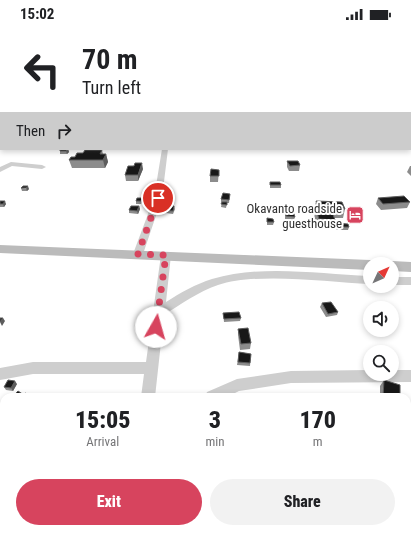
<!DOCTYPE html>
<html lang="en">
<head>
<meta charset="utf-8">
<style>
	body { margin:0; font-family:"Roboto Condensed",sans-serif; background:#f2f2f2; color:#202124; height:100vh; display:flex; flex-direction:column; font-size:15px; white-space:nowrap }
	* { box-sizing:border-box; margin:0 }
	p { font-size:13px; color:#757577 }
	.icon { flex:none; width:22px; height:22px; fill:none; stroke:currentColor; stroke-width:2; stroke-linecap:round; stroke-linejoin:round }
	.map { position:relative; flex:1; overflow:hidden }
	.details { position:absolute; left:0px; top:365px; width:411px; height:140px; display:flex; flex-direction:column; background:#fff; border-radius:12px 12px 0 0; box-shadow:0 2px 6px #0003 }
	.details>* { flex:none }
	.banner { position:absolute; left:0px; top:0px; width:411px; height:122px; box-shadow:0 2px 6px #0003; background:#fff; color:#202124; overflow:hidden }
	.needle { width:26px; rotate:46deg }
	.tools { position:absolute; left:363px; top:229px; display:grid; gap:8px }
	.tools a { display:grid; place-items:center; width:36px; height:36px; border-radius:50%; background:#fff; box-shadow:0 2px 6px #0003; font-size:20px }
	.pin { position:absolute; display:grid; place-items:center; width:34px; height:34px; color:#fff; margin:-17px; border:2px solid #fff; border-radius:50%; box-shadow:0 1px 4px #0007 }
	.me { position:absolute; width:44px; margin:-22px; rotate:7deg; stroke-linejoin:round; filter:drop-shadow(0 0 3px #0008) }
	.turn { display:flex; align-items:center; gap:14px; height:84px; padding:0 16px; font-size:18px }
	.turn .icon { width:52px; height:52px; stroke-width:2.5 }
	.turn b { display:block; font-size:28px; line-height:34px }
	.then { display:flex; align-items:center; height:38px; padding:0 16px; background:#0003; gap:8px; font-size:15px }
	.eta { display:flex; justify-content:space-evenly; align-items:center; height:68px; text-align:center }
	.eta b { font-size:24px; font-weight:800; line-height:28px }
	.button { display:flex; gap:8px; margin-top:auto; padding:8px 16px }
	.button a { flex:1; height:46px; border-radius:24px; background:#d7445e; color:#fff; font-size:16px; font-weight:800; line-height:46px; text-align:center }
	.button a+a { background:#f2f2f2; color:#202124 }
	.status { display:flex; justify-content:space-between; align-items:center; height:28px; padding:0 20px; background:#fff; direction:ltr }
	.status svg { height:11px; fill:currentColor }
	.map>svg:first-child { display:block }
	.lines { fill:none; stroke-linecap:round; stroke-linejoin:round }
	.street { fill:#cecece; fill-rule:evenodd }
	.secondary { fill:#bbb; fill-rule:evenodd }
	.wall { fill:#8c8c8c }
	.shaded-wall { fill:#5d5d5d }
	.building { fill:#181818; stroke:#5d5d5d }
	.route { stroke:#d7445e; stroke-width:7; stroke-dasharray:0 12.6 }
	.labels { text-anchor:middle; stroke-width:4; stroke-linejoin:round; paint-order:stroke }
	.poi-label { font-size:13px; fill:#313131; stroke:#fff; text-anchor:end }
</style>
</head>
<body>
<div class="status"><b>15:02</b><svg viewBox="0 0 49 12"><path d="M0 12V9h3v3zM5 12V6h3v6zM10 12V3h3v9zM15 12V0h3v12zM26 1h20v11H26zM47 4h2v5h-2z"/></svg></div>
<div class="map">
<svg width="411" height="505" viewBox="0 0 411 505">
	<rect width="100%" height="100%" fill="#fff"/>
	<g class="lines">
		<path class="street" d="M0 66H1V70H0Z
			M410 82H411V86H410Z
			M162 121H168L162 170 143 226 138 229 133 226 154 170Z
			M11 134 42 137 46 139 42 141 12 138 0 144V139Z
			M166 224 171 227 166 274C180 265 196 256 212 251 262 236 319 246 370 248V256C327 254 258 244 218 257 198 264 181 276 164 287L155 369H141L144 346H33L0 352V340L33 334H146L161 227Z
			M392 249H411V257H392Z
			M370 342V346H392V342H411V354L291 355 239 363 227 369H205L207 364 237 351 291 343Z
			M0 476 4 478V496L0 495Z
			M18 501H42L43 505H19Z
			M58 501H79L78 505H57Z
			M122 501H140V505H122Z
			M287 501H306L307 505H288Z"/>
		<path class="secondary" d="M0 217 370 232 375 234 377 236H370V242L0 225Z
			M392 233 411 234V244L392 243V236H386Z"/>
	</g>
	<path class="wall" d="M68 121 69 124 67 126H60V123Z
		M102 122 103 126H106L108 134 105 140H72L69 132 83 125Z
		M287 133 300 137 299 143H289L287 139Z
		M410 138H411V148L407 144Z
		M143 141 138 153H126L125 147Z
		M219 142 218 154H210V148Z
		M270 154 281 157V160H270Z
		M21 160 29 161 27 163H22Z
		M230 166 229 175H227L226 180 221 179 222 174H221V171Z
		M142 170V173L141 176H136V173Z
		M378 170 410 174 407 180 381 182 376 176Z
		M316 173 345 181 343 190H335V192L333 201 317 200 314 190 315 185 314 182Z
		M0 174 6 176 4 179H0Z
		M139 178 140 181 138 186 129 185V182Z
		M174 178 175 181 173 186 166 185V182Z
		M285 183 295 189 294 192 285 191Z
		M267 190 274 194 273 197H267Z
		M336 195 349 199 348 202H337L335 199Z
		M322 275 338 284 337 287 326 289 320 279Z
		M223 285 241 290 240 293 224 294Z
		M238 301 251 315 250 321 240 322 238 307Z
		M239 324 251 326 250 338 237 337Z
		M384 352 400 369H380V358Z
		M17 356 13 363 6 362 4 359Z"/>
	<path class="shaded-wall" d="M68 121 69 124 67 126 66 123Z
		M106 126 108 134 105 140 103 132Z
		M142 135 143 141 138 153V147Z
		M28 158 29 161 27 163 26 160Z
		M5 173 6 176 4 179 3 176Z
		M139 178 140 181 138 186 137 183Z
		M3 290 5 293 2 298 0 294Z
		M15 353 17 356 13 363 11 360Z"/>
	<path class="building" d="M60 121H68L66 123H60Z
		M85 122H102L100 126H106L103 132H69L71 129H75L77 125H83Z
		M287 133H298L300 137 290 138Z
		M135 135H142L138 147H125L128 138H134Z
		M211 141 219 142V148H210Z
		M270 154H280L281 157H270Z
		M23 158H28L26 160H21Z
		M223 165 230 166 229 172 221 171Z
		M404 168 410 174 383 176 378 170Z
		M137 170H142L141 173H136Z
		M0 173H5L3 176H0Z
		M316 173 342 174 345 181H331L335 192 319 191 316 181H319Z
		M222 174H227V177L221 176Z
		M168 177 174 178 173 183 166 182Z
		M131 178H139L137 183 129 182Z
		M285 183H293L295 189 286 188Z
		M267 190 273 191 274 194H267Z
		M336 195 348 196 349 199H338Z
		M331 274 338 284 328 286 322 275Z
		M239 284 241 290 224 291 223 285Z
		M0 290H3L0 294Z
		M248 300 251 315 241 316 238 301Z
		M239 324 251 326 250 335 238 334Z
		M8 352 15 353 11 360 4 359Z
		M384 352 400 357V369H383Z
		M18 363 24 367 25 365 32 368V369H12Z"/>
	<linearGradient id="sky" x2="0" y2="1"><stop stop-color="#9dc6e8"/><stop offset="0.44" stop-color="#fff"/><stop offset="1" stop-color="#fff" stop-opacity="0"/></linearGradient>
	<rect width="411" height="126" fill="url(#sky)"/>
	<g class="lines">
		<path class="route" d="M156 299 166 227 138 226 158 170"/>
	</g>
	<defs>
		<symbol id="hotel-square" viewBox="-11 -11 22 22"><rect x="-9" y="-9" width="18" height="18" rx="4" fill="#d7445e" stroke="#fff"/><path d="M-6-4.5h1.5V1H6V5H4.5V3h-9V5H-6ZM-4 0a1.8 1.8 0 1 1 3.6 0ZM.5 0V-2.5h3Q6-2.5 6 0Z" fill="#fff"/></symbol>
	</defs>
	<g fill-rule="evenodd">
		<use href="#hotel-square" x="345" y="177" width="20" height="20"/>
	</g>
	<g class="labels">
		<g class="poi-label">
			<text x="342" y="185">Okavanto roadside<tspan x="342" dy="15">guesthouse</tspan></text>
		</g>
	</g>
</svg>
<div class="tools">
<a><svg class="needle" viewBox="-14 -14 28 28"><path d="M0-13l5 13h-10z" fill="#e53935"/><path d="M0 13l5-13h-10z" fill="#757577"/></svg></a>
<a><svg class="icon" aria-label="sound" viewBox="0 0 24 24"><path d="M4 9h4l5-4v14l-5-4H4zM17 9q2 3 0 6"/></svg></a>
<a><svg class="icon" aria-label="search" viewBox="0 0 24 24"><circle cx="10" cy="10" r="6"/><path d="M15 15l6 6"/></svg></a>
</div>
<div class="pin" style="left:158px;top:170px;background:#d93025"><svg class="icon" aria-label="arrive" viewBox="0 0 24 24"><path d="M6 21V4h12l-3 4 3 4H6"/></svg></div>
<svg class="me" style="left:156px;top:299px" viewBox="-20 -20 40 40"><circle r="19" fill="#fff"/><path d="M0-13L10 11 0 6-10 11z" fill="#d7445e"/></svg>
<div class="banner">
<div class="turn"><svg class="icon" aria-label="left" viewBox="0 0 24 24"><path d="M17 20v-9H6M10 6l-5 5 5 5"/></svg><div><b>70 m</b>Turn left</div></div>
<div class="then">Then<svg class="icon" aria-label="right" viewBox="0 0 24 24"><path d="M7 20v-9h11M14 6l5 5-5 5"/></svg></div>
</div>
<section class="details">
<div class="eta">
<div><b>15:05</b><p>Arrival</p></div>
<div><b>3</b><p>min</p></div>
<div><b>170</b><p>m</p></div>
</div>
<div class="button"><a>Exit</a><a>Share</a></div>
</section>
</div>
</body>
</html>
